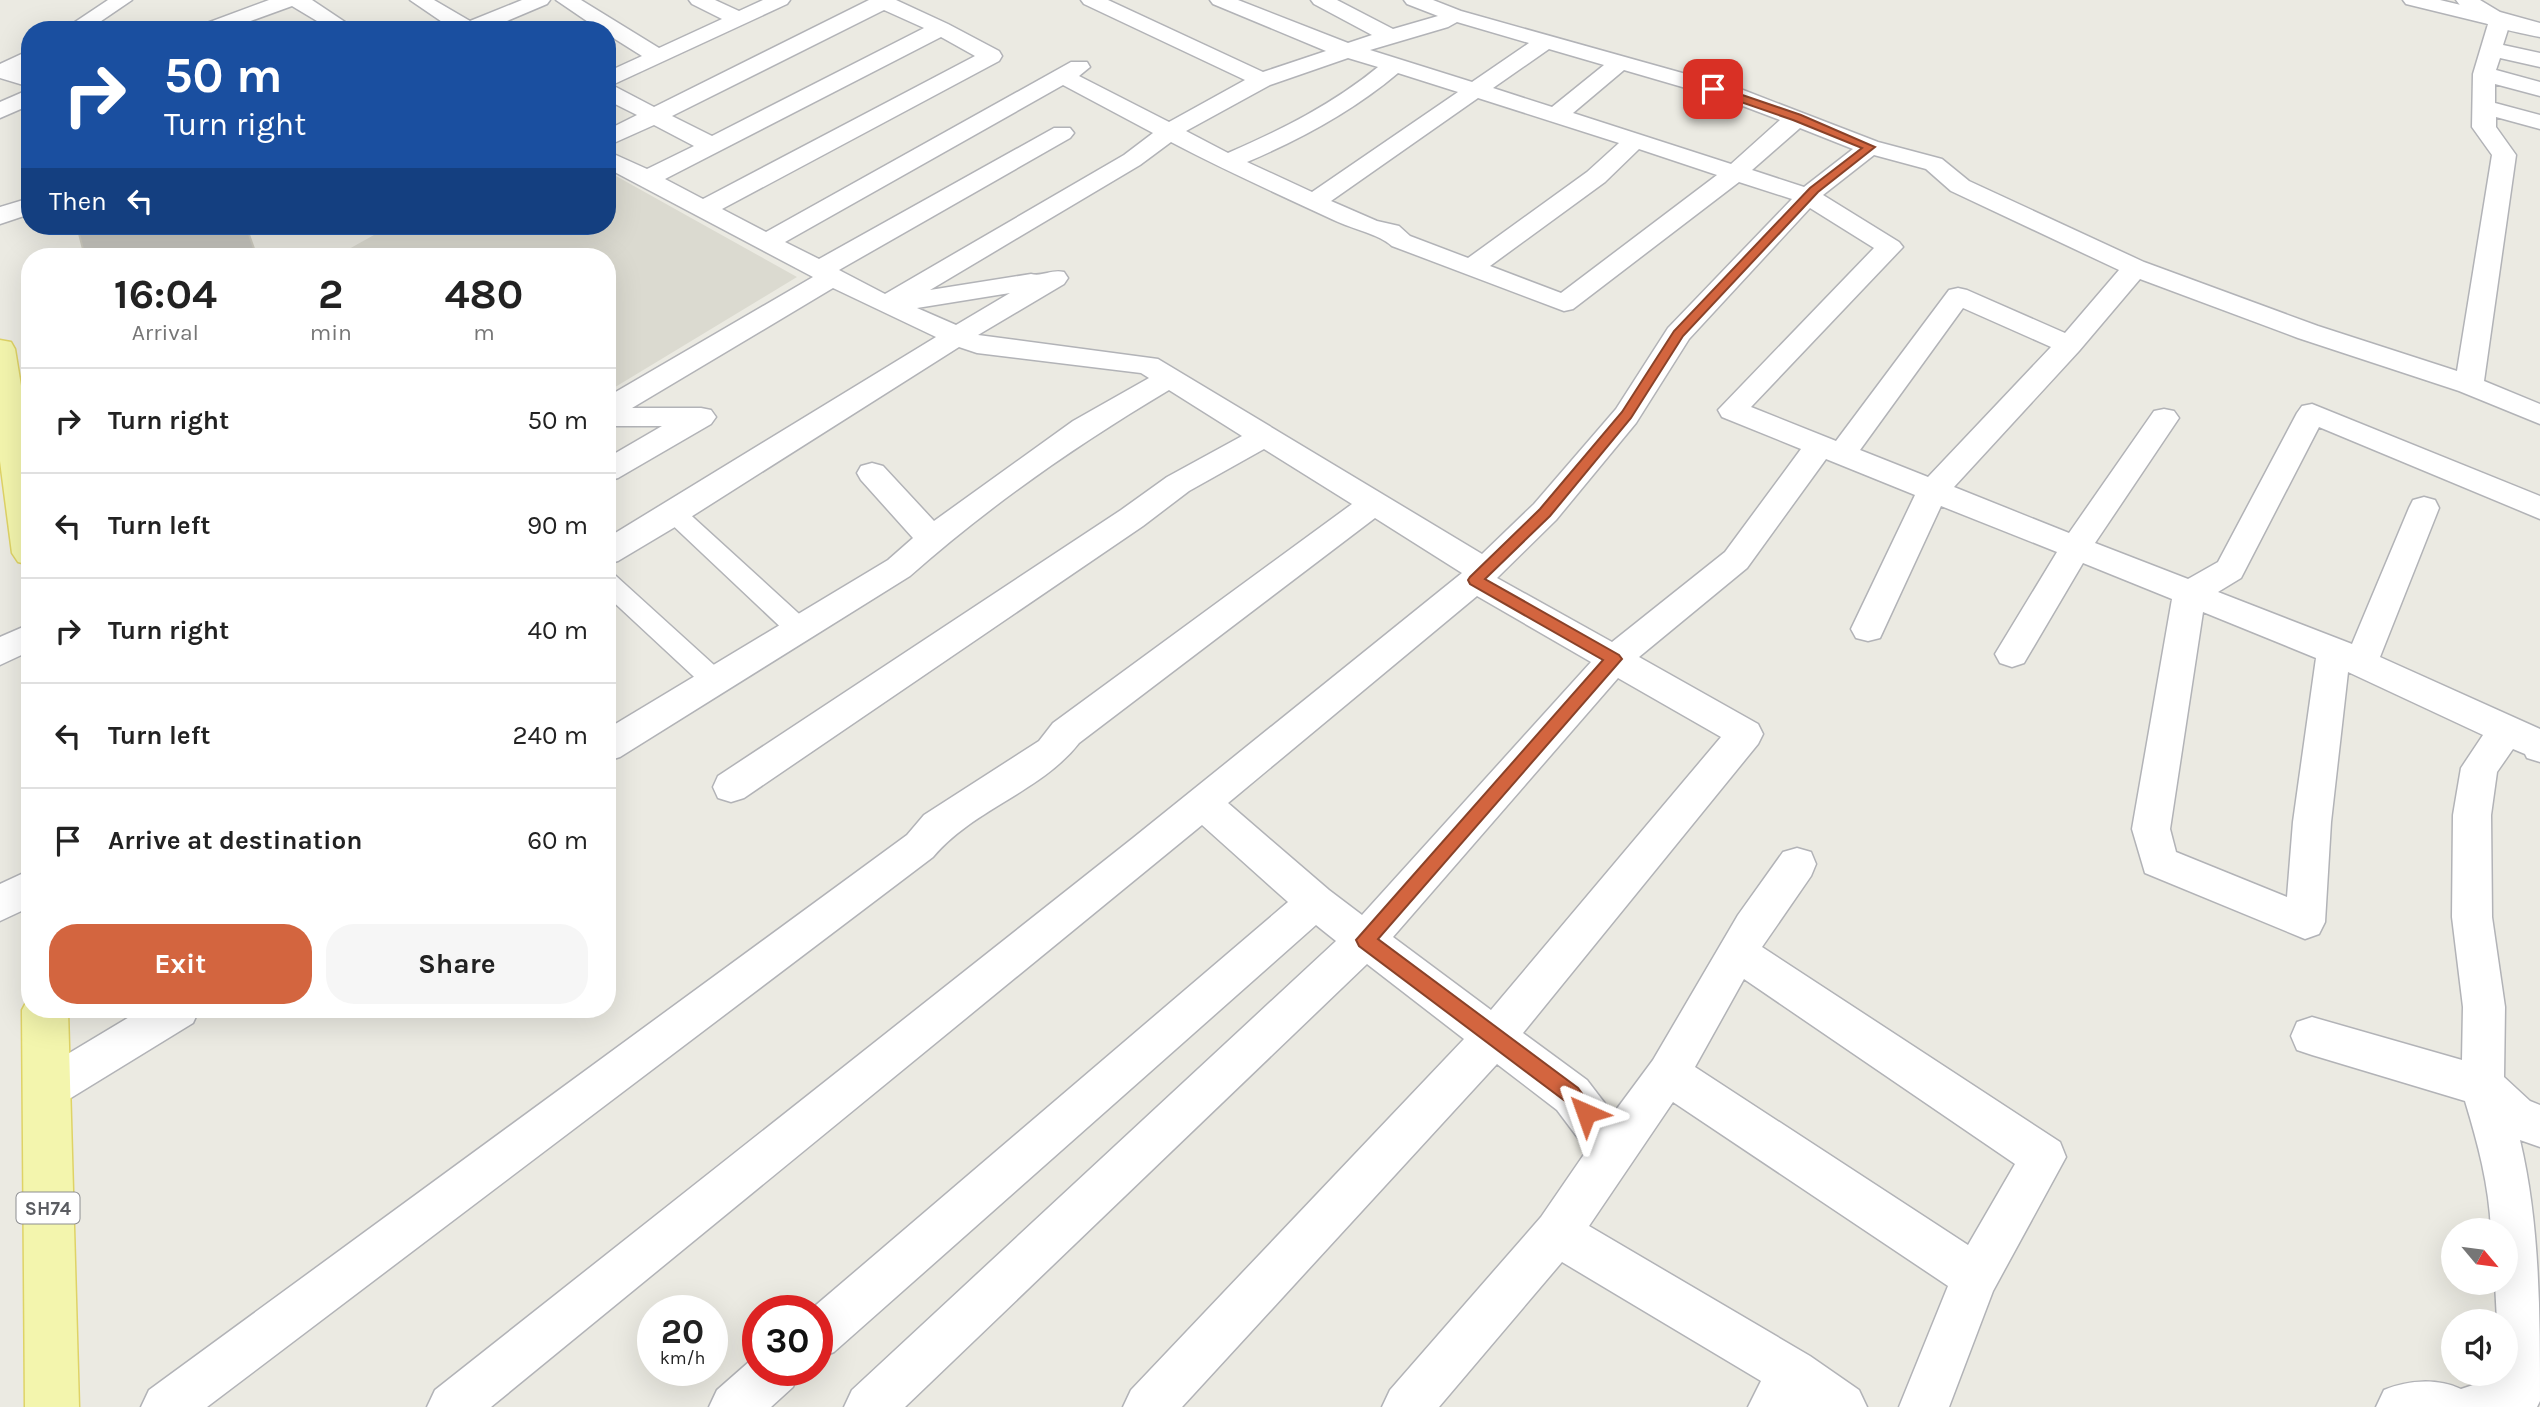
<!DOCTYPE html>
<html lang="en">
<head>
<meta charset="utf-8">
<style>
	body { margin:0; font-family:Karla,sans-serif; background:#f6f6f6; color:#222; height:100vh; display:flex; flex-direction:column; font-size:26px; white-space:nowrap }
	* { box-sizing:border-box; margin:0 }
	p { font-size:23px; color:#767676 }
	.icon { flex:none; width:38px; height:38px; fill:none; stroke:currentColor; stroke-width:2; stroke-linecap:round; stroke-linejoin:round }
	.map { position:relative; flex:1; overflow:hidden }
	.drawer { position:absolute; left:21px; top:248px; width:595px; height:770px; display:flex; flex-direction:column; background:#fff; border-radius:28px; box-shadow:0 7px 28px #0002 }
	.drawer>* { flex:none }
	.guide { position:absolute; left:21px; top:21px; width:595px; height:214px; border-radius:28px; box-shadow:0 7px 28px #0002; background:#1a4fa0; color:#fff; overflow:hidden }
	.needle { width:46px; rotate:119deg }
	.fabs { position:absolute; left:2441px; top:1218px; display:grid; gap:14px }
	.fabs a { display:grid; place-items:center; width:77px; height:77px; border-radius:50%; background:#fff; box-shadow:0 7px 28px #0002; font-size:35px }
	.speed { position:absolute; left:637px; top:1295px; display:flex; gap:14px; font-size:35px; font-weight:700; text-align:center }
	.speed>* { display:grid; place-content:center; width:91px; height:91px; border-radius:50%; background:#fff; box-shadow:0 7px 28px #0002; line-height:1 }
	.speed small { font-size:18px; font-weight:400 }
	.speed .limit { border:10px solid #d22; background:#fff; color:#111 }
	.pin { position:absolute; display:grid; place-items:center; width:60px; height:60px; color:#fff; margin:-30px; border-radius:14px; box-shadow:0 4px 10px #0006 }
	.me { position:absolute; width:77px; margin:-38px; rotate:317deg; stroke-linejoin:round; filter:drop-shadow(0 0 5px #0008) }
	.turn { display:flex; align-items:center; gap:24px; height:147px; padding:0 28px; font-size:32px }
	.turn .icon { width:91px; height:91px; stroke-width:2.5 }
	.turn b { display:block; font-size:49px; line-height:60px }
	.then { display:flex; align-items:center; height:66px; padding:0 28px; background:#0003; gap:14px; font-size:26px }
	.eta { display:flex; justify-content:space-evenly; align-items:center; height:119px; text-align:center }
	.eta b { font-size:42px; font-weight:700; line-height:49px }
	.action { display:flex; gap:14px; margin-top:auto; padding:14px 28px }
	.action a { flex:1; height:80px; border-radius:28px; background:#d3653f; color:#fff; font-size:28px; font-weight:700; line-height:80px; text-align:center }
	.action a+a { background:#f6f6f6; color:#222 }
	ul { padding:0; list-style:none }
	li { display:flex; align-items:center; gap:21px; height:105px; padding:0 28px; border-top:2px solid #e0e0e0 }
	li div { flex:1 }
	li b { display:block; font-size:26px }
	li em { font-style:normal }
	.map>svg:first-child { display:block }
	.education { fill:#dbdad0 }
	.building { fill:#c6c5be; stroke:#cfcdc1; stroke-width:2 }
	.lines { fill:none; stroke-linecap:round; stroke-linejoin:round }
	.pedestrian-casing { stroke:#b2b3b7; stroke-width:3 }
	.minor-casing { stroke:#b2b3b7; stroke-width:3 }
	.tertiary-casing { stroke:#b2b3b7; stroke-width:3 }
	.primary-casing { stroke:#dfd366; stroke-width:3 }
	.pedestrian { fill:#fff; fill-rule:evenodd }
	.minor { fill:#fff; fill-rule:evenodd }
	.tertiary { fill:#fff; fill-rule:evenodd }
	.primary { fill:#f3f5ad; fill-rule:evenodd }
	.route { fill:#d3653f; stroke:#894229; stroke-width:2 }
	.labels { text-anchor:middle; stroke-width:6; stroke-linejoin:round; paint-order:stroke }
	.shield { fill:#fff; stroke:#8c8d90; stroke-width:2 }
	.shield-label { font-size:19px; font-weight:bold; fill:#5a5c61 }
</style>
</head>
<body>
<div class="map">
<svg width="2540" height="1407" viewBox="0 0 2540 1407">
	<rect width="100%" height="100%" fill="#ebeae2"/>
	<path class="education" d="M607 171 797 277 607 392V257H342L340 254 390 226H607Z"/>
	<path class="building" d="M77 226H246L257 257H85Z"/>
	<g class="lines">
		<defs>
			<path id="pedestrian" d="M675 506 683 508 808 622 812 629 808 636 799 638 790 636 667 520 663 514 667 508Z
				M607 573 616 576 724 674 728 681 724 688 715 691 706 688 607 596Z"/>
			<path id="minor" d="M108 0H132L88 30H63Z
				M269 0H312L357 30H332L292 6 226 30H196L199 26Z
				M410 0H434L470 21 522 0H550L547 4 486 30H454Z
				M556 0H581L659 48 722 19 692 4 689 0H715L739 11 763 0H790L787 4 612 85 654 107 869 0H896L948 24 999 51 1002 56 999 61 722 209 766 232 1071 62H1087L1090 67 1079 76 1169 122 1245 80 1084 4 1081 0H1108L1263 72 1326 51 1213 4 1210 0H1238L1348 43 1372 35 1314 4 1311 0H1337L1393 29 1438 16 1407 4 1404 0H1433L1461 11 1743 90 1878 142 1942 159 1969 181 2144 262 2318 326 2457 371 2492 155 2472 127 2473 74 2488 24 2406 4 2403 0H2440L2507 16 2511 20 2503 45 2540 53V67L2500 58 2496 70 2540 82V96L2495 84V103L2540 115V129L2496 117V127L2516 155 2484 381 2540 404V424L2459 391 2298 338 2140 279 2079 351 1954 487 2069 533 2154 411 2164 409 2174 411 2179 418 2095 543 2188 579 2218 562 2297 413 2302 406 2312 404 2540 496V519L2319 427 2241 578 2218 592 2352 644 2409 508 2413 500 2424 497 2435 500 2439 508 2380 657 2540 729V762L2527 758 2525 754 2513 749 2497 772 2491 815 2492 917 2505 1007 2504 1077 2530 1101 2540 1105V1147L2520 1140C2540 1224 2540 1314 2540 1401L2537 1407H2376L2384 1390C2408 1380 2437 1378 2461 1389L2494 1378V1374H2506V1321H2497L2495 1283H2506V1230H2491C2489 1185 2478 1144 2465 1101L2312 1055 2297 1050 2291 1036 2297 1022 2312 1017 2462 1060 2463 1007 2452 917 2453 815 2461 768 2483 735 2348 672 2331 822 2325 922 2319 934 2305 939 2145 873 2132 829 2172 599 2083 563 2024 663 2012 667 2000 663 1995 654 2057 552 1941 506 1880 638 1868 641 1856 638 1851 629 1915 495 1826 459 1747 568 1639 657 1758 724 1763 734 1758 744 1523 1033 1587 1080 1613 1114 1653 1060 1738 915 1783 852 1797 848 1811 852 1816 864 1811 876 1762 947 2060 1142 2066 1157 1993 1291 1949 1407H1899L1948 1286 1673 1102 1589 1226 1810 1356 1859 1390 1867 1407H1748L1761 1381 1562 1262 1439 1407H1382L1390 1390 1541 1217 1587 1150 1557 1110 1497 1064 1182 1407H1123L1131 1390 1464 1039 1367 964 905 1407H844L852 1390 1336 941 1316 925 834 1352 817 1359V1311H809L1288 902 1202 825 491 1407H427L435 1390 1133 838 1462 573 1375 518 1079 743C1041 792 973 809 933 857L207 1407H141L149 1390 907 835 924 815 1039 741 1053 723 1352 504 1264 449 1189 491 1143 526 744 798 731 802 718 798 713 787 718 776 1121 510 1167 477 1242 436 1169 390C1078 444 989 506 910 576L620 757 607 761V729L888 560 913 538 861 480 857 473 861 466 872 463 883 466 934 521 1073 421 1149 378 1141 373 977 353 959 347 675 527 618 561 607 564V538L936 337 833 288 632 408H701L711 410 716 417 711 424 618 478 607 481V458L662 426H607V397L813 277 607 168V151L647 169 694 146 654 125 607 146V130L637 115 607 100V72L642 56 607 34V30H600ZM884 10 924 28 712 136 672 116ZM1457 22 1529 43 1472 82 1370 50 1448 27ZM941 37 975 56 703 199 665 179ZM1549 49 1604 65 1552 107 1493 88ZM1348 58 1378 67C1333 104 1281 130 1228 153L1186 131 1270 85ZM1624 70 1727 100 1780 120 1731 164 1573 113ZM1398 73 1458 92 1312 192 1247 162C1301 139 1353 111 1398 73ZM1063 85 1153 133 1124 155 885 294 839 270 1070 138 1074 133 1070 128H1054L819 259 785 242ZM1478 98 1619 143 1587 172 1468 258 1410 236 1399 226 1377 221 1331 201ZM1800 128 1853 149 1804 187 1752 170ZM1171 142C1226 171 1282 196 1338 222 1356 230 1378 234 1392 246L1564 311 1573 309 1739 182 1792 199 1668 328 1616 409 1534 504 1482 554 1158 359 978 335 1064 284 1068 278 1064 272C1051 269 1043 277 1031 274L930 290 1140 165ZM1639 149 1717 175 1561 293 1490 266 1605 182ZM1874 155 1926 169 1951 191 2119 270 2065 333 1967 290 1958 288 1949 290 1836 441 1751 407 1903 247 1899 242 1823 195ZM1810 208 1874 248 1718 410 1722 417 1801 449 1725 552 1612 642 1497 578 1556 520 1636 423 1689 339ZM1010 293 956 325 917 308ZM1963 308 2051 347 1928 477 1860 450ZM1477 596 1591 662 1362 915 1329 890 1228 803ZM2203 612 2316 658 2293 822 2287 897 2176 852 2170 829ZM1618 678 1721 737 1491 1010 1393 937ZM1744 979 2015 1164 1968 1245 1695 1067Z
				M30 50V65L21 70 30 73V87L0 78V64Z
				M30 89V105L0 118V102Z
				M30 198V214L0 224V207Z
				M30 624V651L0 665V637Z
				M30 870V907L0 921V884Z
				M141 1010H199L193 1023 61 1104 46 1110 31 1104 25 1090 31 1076Z
				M758 1354V1370H800L793 1387 771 1407H709L717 1390Z"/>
			<path id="tertiary" d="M2456 0H2480L2500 12 2540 23V37C2511 31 2474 26 2456 0Z"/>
			<path id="primary" d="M0 340 11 342 15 349 30 441V565L18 562 12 553 0 461Z
				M30 995V1010H68L79 1407H25L22 1010Z"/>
		</defs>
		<use href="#pedestrian" class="pedestrian-casing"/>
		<use href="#minor" class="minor-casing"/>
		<use href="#tertiary" class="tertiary-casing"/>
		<use href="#primary" class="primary-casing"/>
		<use href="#pedestrian" class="pedestrian"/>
		<use href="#minor" class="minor"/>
		<use href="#tertiary" class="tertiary"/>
		<use href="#primary" class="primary"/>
	</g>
	<path class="route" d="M1709 86H1716L1801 115 1875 147 1818 192 1683 336 1631 418 1550 516 1485 579 1619 655 1622 659 1378 939 1578 1088 1596 1113 1593 1120 1586 1123 1579 1120 1565 1101 1359 946 1356 940 1603 660 1470 584 1468 580 1470 577 1540 509 1622 412 1674 331 1810 188 1862 148 1793 120 1709 91Z"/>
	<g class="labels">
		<rect class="shield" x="16.5" y="1192.5" width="63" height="31" rx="5"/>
		<g class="shield-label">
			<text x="48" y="1215">SH74</text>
		</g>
	</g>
</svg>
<div class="fabs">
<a><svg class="needle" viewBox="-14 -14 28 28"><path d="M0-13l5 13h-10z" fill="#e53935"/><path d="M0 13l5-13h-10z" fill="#767676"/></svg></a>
<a><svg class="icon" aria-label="sound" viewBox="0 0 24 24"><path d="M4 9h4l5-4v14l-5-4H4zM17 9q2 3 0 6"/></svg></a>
</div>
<div class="speed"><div>20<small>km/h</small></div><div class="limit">30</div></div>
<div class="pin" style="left:1713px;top:89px;background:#d93025"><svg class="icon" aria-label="arrive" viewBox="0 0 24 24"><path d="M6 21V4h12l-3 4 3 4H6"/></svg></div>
<svg class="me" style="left:1586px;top:1113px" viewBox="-20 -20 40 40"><path d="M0-17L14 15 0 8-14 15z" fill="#d3653f" stroke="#fff" stroke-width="4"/></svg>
<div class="guide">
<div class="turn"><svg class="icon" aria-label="right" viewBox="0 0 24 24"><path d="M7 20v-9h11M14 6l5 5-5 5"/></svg><div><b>50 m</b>Turn right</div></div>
<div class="then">Then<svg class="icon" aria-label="left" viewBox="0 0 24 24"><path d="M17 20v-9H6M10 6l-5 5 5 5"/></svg></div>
</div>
<section class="drawer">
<div class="eta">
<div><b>16:04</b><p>Arrival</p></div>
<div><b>2</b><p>min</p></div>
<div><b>480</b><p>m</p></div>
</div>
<ul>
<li><svg class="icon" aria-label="right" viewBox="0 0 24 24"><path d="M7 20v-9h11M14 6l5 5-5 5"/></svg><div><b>Turn right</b></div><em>50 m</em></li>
<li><svg class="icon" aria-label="left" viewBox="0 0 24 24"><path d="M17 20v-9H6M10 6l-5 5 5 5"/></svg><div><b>Turn left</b></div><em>90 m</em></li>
<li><svg class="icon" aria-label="right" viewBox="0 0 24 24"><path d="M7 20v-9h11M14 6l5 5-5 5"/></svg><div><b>Turn right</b></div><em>40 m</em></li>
<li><svg class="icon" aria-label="left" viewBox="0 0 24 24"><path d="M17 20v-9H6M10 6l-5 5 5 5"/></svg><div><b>Turn left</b></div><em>240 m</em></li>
<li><svg class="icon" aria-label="arrive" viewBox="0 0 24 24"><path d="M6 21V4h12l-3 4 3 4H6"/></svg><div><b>Arrive at destination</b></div><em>60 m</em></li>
</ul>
<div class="action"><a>Exit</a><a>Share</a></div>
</section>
</div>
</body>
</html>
